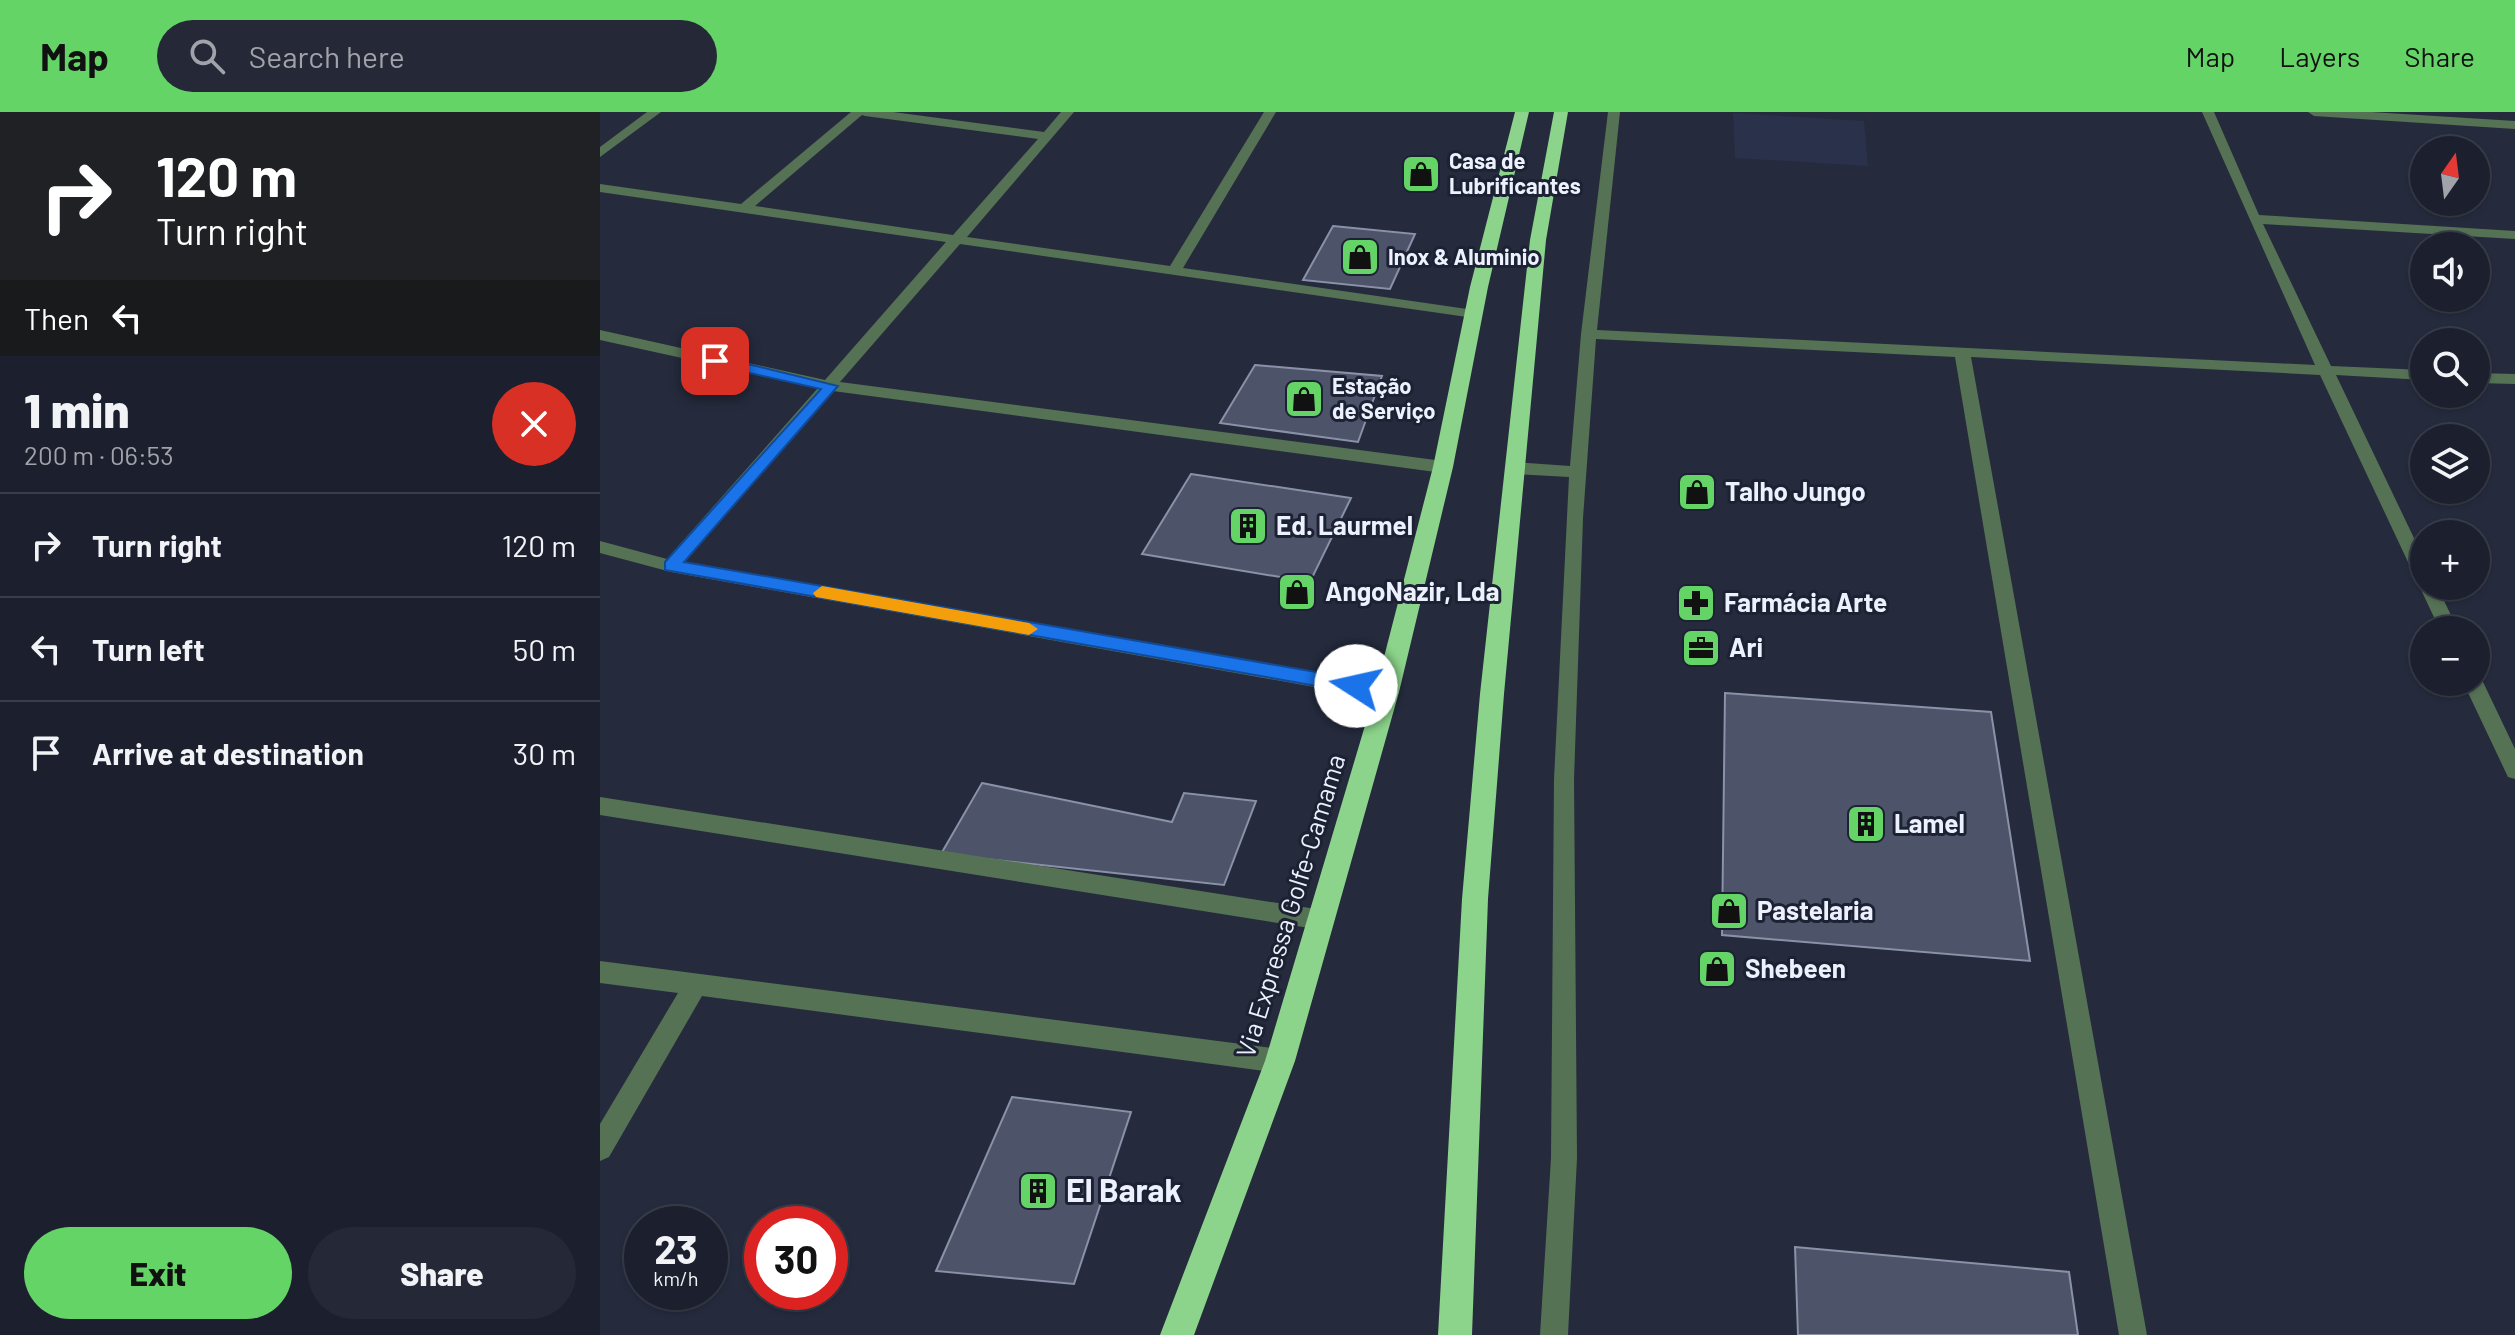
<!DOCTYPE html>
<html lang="en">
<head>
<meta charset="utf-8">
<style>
	body { margin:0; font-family:Barlow,sans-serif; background:#252836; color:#f1f3f6; height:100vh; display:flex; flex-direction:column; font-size:30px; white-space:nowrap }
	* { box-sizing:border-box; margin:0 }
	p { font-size:26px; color:#a0a3aa }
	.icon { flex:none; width:44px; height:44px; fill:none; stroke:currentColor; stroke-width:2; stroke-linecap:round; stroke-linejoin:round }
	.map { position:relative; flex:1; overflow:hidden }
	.panel { display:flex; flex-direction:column; background:#1c202e; width:600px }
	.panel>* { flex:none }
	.top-card { background:#202124; color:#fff; overflow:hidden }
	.needle { width:52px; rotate:14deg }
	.tools { position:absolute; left:1810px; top:24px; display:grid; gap:16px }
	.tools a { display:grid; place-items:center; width:80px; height:80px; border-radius:50%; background:#1c202e; box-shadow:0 2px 6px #0004,0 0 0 2px #3a3e4a; font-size:40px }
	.speed { position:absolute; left:24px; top:1094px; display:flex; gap:16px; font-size:40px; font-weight:700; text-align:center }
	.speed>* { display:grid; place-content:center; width:104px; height:104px; border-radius:50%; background:#1c202e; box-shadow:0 2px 6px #0004,0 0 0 2px #3a3e4a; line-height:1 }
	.speed small { font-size:20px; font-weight:400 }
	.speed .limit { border:12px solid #d22; background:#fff; color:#111 }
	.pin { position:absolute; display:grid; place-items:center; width:68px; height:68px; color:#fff; margin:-34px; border-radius:16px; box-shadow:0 4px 12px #0006 }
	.me { position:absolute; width:88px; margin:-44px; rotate:280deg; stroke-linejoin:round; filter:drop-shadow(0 0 6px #0008) }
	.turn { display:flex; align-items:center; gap:28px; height:168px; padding:0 24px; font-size:36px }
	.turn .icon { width:104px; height:104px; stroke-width:2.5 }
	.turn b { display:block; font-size:56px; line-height:68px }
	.then { display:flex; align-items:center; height:76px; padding:0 24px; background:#0003; gap:16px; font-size:30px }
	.round { display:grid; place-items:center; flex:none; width:84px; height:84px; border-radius:42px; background:#252836 }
	.summary { display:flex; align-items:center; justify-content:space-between; height:136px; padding:0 24px }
	h1 { font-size:48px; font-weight:800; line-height:60px }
	.primary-button { display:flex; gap:16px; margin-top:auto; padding:16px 24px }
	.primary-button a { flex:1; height:92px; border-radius:48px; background:#65d467; color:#111; font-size:32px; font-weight:800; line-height:92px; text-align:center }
	.primary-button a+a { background:#252836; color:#f1f3f6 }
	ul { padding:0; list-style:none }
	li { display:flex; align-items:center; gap:24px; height:104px; padding:0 24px; border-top:2px solid #3a3e4a }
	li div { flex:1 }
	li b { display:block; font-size:30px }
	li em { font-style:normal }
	header { display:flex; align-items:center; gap:48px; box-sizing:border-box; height:112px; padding:0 40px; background:#65d467; color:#111 }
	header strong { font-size:38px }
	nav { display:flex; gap:44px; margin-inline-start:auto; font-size:28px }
	.search { width:560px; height:72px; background:#252836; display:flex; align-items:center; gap:20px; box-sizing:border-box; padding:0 28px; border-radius:44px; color:#a0a3aa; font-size:30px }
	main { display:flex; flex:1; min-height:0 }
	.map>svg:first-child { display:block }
	.built { fill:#2a314a }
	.building { fill:#4d5368; stroke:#8a91a8; stroke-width:2 }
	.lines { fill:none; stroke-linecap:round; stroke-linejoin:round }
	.minor { fill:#567255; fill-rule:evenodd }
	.highway { fill:#8cd48b; fill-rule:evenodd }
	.route { fill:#1a73e8; stroke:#114b97; stroke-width:2 }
	.slow { fill:#f59e0b }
	.labels { text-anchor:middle; stroke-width:6; stroke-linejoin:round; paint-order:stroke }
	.far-poi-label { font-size:22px; font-weight:bold; fill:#ecf1fd; stroke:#1c2133; text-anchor:start }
	.poi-label { font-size:26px; font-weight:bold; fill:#ecf1fd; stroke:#1c2133; text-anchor:start }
	.street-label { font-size:26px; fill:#ecf1fd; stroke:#1c2133 }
	.near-poi-label { font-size:32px; font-weight:bold; fill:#ecf1fd; stroke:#1c2133; text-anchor:start }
</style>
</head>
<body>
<header>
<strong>Map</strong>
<div class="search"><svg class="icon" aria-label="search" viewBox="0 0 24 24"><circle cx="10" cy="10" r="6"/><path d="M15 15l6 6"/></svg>Search here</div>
<nav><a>Map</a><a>Layers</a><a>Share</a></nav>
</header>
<main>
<section class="panel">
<div class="top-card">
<div class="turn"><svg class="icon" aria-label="right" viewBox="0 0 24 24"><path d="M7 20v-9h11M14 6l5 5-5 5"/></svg><div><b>120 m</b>Turn right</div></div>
<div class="then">Then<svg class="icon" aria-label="left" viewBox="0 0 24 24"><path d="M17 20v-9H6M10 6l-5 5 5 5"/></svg></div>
</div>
<div class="summary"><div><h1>1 min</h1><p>200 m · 06:53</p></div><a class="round" style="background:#d93025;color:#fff"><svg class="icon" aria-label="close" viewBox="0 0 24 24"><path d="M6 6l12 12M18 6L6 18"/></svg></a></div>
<ul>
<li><svg class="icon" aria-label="right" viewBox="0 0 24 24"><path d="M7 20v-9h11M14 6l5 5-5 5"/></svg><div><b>Turn right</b></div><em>120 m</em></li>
<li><svg class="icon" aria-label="left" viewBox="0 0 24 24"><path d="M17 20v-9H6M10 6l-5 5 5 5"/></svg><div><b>Turn left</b></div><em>50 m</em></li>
<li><svg class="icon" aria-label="arrive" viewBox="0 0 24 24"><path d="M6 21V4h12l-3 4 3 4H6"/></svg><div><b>Arrive at destination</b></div><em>30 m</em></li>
</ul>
<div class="primary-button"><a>Exit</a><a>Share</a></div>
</section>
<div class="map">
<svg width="1915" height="1223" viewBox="0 0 1915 1223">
	<rect width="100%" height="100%" fill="#252b3d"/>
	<path class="built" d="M1133 1 1264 9 1268 54 1135 46Z"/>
	<path class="building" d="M733 114 815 122 790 177 703 168Z
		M655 253 782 264 758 330 620 311Z
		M591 362 751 386 710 470 542 442Z
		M1125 581 1391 600 1430 849 1122 823Z
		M382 671 572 710 584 681 656 689 624 773 341 742Z
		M412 985 531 1000 474 1172 336 1159Z
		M1195 1135 1469 1160 1478 1223H1198Z"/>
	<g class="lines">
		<path class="minor" d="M47 0H61L0 45V35Z
			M251 0H293L444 20 461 0H474L367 125 570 154 664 0H676L583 156 874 198 881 202 874 206 360 132 240 270 843 349 851 355 843 361 233 279 85 450 787 572 794 575 797 580 794 585 787 588 71 460 0 441V429L67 447 218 276 0 228V218L225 268 346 130 0 80V72L141 92ZM262 3 265 4 438 27 353 123 155 94Z
			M1008 0H1020L997 218 1715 253 1602 0H1614L1659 103 1915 119V127L1663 112 1731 254 1824 258V268L1736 263 1824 447V474H1837L1858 518H1840L1720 263 1371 245 1547 1223H1519L1355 245 996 227 983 406 974 667 977 1046 968 1223H940L951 1046 954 667 969 365 914 362 906 356 914 350 970 354 981 222Z
			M1708 0H1771L1915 9V17L1714 4Z
			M1876 261 1915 262V272L1876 271Z
			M1876 563 1883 570 1915 637V667L1908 665 1863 570H1876Z
			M0 685 722 798 730 801 733 808 730 815 722 818 0 703Z
			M0 849 680 937 689 941 692 949 689 957 680 961 102 884 9 1045 0 1049V1012L78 881 0 871Z"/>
		<path class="highway" d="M915 0H929L888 175 853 355 799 580 695 949 594 1223H560L665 949 775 580 833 355 870 175Z
			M954 0H968L946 128 904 582 888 787 872 1223H838L862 787 880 582 930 128Z"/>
	</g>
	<path class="route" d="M115 244 238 274 84 450 756 567 765 574 756 581 65 458V450L221 277 110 252V246Z"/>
	<path class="slow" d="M222 474 429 511 438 517 429 523 216 485 213 481Z"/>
	<defs>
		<symbol id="shop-square" viewBox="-11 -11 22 22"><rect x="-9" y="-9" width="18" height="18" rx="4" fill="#65d467" stroke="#1c2133"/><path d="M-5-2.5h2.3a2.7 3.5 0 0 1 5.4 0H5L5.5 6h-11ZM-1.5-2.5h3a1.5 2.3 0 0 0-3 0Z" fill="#111"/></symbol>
		<symbol id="building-square" viewBox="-11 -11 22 22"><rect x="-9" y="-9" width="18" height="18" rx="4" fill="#65d467" stroke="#1c2133"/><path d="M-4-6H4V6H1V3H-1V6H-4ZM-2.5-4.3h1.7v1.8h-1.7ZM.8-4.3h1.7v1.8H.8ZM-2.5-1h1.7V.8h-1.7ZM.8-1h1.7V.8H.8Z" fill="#111"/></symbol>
		<symbol id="pharmacy-square" viewBox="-11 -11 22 22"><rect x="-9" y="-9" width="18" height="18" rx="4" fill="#65d467" stroke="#1c2133"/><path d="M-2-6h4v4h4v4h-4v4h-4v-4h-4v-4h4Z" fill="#111"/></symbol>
		<symbol id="office-square" viewBox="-11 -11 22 22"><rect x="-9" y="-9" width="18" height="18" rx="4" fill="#65d467" stroke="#1c2133"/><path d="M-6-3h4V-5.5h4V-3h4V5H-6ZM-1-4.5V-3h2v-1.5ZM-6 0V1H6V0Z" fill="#111"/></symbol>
	</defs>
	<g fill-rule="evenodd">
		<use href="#shop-square" x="799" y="40" width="44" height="44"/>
		<use href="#shop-square" x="738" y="123" width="44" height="44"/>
		<use href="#shop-square" x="682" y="265" width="44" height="44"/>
		<use href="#shop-square" x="1075" y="358" width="44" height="44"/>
		<use href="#building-square" x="626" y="392" width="44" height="44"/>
		<use href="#shop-square" x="675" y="458" width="44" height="44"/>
		<use href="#pharmacy-square" x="1074" y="469" width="44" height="44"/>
		<use href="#office-square" x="1079" y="514" width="44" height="44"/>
		<use href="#building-square" x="1244" y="690" width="44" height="44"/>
		<use href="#shop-square" x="1107" y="777" width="44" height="44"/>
		<use href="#shop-square" x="1095" y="835" width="44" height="44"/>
		<use href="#building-square" x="416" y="1057" width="44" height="44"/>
	</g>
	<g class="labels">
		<g class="far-poi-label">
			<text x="849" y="57">Casa de<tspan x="849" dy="25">Lubrificantes</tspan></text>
			<text x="788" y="153">Inox &amp; Aluminio</text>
			<text x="732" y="282">Estação<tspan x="732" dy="25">de Serviço</tspan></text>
		</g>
		<g class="poi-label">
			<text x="1125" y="389">Talho Jungo</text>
			<text x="676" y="423">Ed. Laurmel</text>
			<text x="725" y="489">AngoNazir, Lda</text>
			<text x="1124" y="500">Farmácia Arte</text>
			<text x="1129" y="545">Ari</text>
			<text x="1294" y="721">Lamel</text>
			<text x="1157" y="808">Pastelaria</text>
			<text x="1145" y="866">Shebeen</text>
		</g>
		<g class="street-label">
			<text transform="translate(691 794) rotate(-73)" y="9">Via Expressa Golfe-Camama</text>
		</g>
		<g class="near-poi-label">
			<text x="466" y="1090">El Barak</text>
		</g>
	</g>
</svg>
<div class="tools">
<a><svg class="needle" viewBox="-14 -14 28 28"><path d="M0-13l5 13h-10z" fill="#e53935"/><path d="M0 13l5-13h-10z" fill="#a0a3aa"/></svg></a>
<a><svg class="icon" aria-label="sound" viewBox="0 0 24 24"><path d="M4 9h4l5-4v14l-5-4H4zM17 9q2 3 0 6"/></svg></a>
<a><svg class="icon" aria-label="search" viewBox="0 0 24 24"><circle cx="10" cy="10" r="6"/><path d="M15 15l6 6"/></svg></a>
<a><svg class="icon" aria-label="layers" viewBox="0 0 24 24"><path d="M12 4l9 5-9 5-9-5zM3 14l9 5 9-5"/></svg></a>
<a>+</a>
<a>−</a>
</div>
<div class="speed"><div>23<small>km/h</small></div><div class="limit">30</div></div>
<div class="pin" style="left:115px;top:249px;background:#d93025"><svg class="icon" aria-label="arrive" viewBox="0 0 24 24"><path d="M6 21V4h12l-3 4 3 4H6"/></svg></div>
<svg class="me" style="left:756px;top:574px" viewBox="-20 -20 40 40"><circle r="19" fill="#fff"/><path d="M0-13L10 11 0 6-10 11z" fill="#1a73e8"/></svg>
</div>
</main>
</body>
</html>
